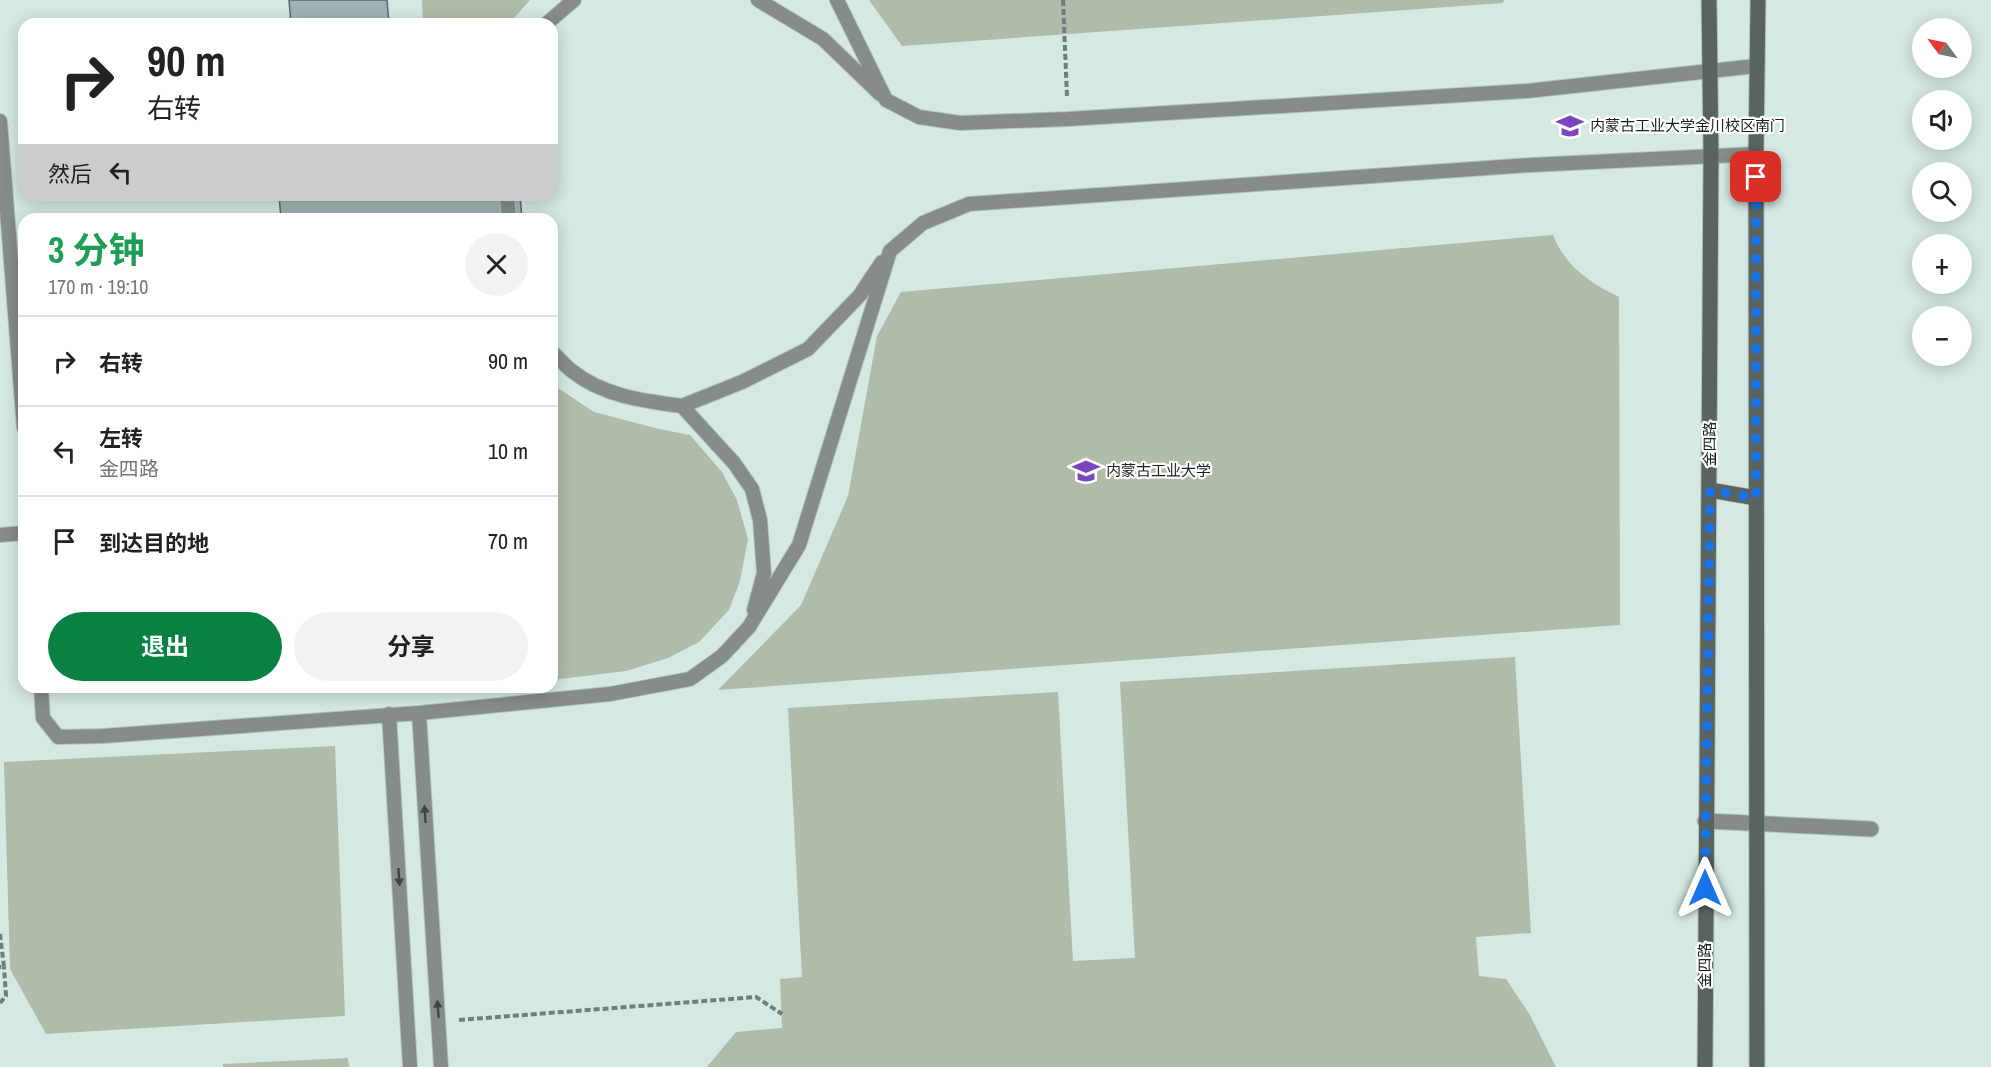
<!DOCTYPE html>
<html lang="zh">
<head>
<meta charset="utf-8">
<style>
	body { margin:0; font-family:"Archivo Narrow","Noto Sans SC",sans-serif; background:#f2f2f2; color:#222; height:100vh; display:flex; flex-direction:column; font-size:22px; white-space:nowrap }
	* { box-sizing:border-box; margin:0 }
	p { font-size:20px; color:#767676 }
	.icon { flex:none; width:33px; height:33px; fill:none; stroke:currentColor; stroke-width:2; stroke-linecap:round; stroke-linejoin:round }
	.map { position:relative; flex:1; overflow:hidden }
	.side { position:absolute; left:18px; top:213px; width:540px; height:480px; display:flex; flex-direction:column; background:#fff; border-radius:18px; box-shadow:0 3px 15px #0003 }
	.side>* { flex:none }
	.guide { position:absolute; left:18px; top:18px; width:540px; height:183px; border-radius:18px; box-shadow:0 3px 15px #0003; background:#fff; color:#222; overflow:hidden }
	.needle { width:39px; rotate:303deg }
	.tools { position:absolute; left:1912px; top:18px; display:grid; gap:12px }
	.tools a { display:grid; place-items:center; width:60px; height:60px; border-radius:50%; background:#fff; box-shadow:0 3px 15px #0003; font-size:30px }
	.pin { position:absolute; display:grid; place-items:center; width:51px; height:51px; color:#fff; margin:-26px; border-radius:12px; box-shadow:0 3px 9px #0006 }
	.me { position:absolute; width:66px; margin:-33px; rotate:0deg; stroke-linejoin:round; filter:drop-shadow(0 0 4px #0008) }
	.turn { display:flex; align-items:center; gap:21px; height:126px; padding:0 30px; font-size:27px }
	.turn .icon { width:78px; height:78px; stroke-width:2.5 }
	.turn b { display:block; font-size:42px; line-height:51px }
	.then { display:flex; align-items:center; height:57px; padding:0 30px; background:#0003; gap:12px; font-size:22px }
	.round { display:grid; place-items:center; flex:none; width:63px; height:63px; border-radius:32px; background:#f2f2f2 }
	.head { display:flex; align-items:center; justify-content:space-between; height:102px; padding:0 30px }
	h1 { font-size:36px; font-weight:700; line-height:45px; color:#1e9e55 }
	.primary-button { display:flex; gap:12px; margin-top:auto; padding:12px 30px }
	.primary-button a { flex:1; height:69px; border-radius:36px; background:#0b8043; color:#fff; font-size:24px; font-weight:700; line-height:69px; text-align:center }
	.primary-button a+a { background:#f2f2f2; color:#222 }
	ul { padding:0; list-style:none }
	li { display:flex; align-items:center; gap:18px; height:90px; padding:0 30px; border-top:2px solid #e0e0e0 }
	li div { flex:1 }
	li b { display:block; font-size:22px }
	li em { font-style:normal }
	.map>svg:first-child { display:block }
	.green { fill:#b0bca9 }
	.building { fill:#9fb3b5; stroke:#57696b; stroke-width:1.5 }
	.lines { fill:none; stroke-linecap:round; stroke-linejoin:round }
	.lane-casing { stroke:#b3c4c1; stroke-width:16 }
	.street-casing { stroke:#b3c4c1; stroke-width:17 }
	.secondary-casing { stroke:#b3c4c1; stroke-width:17 }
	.path { stroke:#707d7b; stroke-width:4; stroke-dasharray:6 3; stroke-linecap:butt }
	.lane { stroke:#868c88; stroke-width:14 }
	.street { stroke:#868c88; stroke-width:15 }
	.secondary { stroke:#5a635d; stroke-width:15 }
	.oneway { fill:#404644 }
	.route { stroke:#1a73e8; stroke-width:10; stroke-dasharray:0 18 }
	.labels { text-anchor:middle; stroke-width:4.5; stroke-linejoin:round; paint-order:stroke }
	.poi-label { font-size:15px; fill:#1a2120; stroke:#fff; text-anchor:start }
	.street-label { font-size:15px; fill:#1a2120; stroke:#fff }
</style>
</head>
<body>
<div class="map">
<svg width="1991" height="1067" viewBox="0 0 1991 1067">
	<rect width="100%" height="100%" fill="#d4e8e4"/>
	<path class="green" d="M422 0H530L509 24H423Z
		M869 0H1504L1503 3 902 46Z
		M1553 235C1565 266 1590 283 1619 297L1620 625 718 690 801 605 848 496 877 336 901 292Z
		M552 384 594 412 659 429 690 435 722 472 737 500 748 539 740 581 729 610 699 642 668 658 626 671 552 680Z
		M1515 657 1531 933 1476 937 1479 976 1506 979 1530 1015 1556 1067H707L736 1032 782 1028 780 979 802 977 788 708 1058 692 1073 961 1135 958 1120 682Z
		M335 746 345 1016 46 1034 10 969 4 762Z
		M348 1058 349 1067H223V1064Z"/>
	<path class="building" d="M289 0H387L389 24H291Z
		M279 195H520L522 219H281Z"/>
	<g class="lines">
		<defs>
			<path id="lane" d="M758 0 823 39 880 94
				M837 0 886 100 919 117 960 123 1068 119 1527 91 1756 66
				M546 24 574 0
				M0 121 24 428
				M507 195 509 219
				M552 352C559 358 565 366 572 371 603 396 644 401 682 406L734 463 752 489 760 520 764 573 754 610
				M682 406 742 382 808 349 860 295 882 262
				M0 535 24 533
				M41 687 43 718 58 737 103 736 419 713 610 694 690 679 722 656 749 627 799 545 890 251 923 223 969 204 1531 165 1756 154
				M419 713 441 1067
				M389 714 410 1067"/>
			<path id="street" d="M1705 821 1871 829"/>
			<path id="secondary" d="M1710 490 1756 498
				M1705 1067 1711 156 1709 0
				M1757 1067 1756 154 1758 0"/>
		</defs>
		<use href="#lane" class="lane-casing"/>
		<use href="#street" class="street-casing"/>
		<use href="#secondary" class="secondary-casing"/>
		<path class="path" d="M1063 0 1067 97
			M0 934 4 967H0
			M0 1003 6 996 4 967
			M459 1020 756 997 782 1014"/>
		<use href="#lane" class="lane"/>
		<use href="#street" class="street"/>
		<use href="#secondary" class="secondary"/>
	</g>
	<defs><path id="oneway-solid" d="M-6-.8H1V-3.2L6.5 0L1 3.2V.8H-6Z" transform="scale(1.5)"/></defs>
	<g class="oneway">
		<use href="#oneway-solid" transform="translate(425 814) rotate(-94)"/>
		<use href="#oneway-solid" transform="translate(399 877) rotate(86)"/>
		<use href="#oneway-solid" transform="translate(438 1009) rotate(-94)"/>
	</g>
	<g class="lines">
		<path class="route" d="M1705 888 1710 490 1756 498V177"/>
	</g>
	<defs>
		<symbol id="university-bare" viewBox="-9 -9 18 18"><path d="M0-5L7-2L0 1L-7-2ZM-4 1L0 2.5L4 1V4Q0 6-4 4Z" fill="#7a46bd" stroke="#fff" stroke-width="2.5" paint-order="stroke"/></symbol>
	</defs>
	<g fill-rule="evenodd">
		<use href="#university-bare" x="1551" y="107" width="38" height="38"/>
		<use href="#university-bare" x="1067" y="452" width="38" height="38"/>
	</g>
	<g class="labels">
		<g class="poi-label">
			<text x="1590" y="131">内蒙古工业大学金川校区南门</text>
			<text x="1106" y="476">内蒙古工业大学</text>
		</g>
		<g class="street-label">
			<text transform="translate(1710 444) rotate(-90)" y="5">金四路</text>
			<text transform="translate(1705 965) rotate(-90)" y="5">金四路</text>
		</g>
	</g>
</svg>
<div class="tools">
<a><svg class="needle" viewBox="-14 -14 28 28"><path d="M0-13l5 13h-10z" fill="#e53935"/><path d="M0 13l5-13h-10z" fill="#767676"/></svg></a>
<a><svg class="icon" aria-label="sound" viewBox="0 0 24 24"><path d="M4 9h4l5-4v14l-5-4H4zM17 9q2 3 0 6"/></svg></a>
<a><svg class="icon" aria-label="search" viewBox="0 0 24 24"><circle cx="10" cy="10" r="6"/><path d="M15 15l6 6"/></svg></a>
<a>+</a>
<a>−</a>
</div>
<div class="pin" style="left:1756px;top:177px;background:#d93025"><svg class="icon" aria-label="arrive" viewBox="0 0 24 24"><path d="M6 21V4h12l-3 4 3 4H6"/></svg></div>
<svg class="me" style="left:1705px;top:888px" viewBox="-20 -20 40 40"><path d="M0-17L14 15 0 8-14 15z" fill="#1a73e8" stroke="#fff" stroke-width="4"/></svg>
<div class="guide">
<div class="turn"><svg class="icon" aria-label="right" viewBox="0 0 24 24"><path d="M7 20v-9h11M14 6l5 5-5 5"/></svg><div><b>90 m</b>右转</div></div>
<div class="then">然后<svg class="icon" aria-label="left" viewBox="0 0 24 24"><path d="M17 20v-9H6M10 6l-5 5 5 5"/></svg></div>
</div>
<section class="side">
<div class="head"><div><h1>3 分钟</h1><p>170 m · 19:10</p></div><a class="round"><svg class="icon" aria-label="close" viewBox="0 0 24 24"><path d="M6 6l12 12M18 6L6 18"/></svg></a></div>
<ul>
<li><svg class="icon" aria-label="right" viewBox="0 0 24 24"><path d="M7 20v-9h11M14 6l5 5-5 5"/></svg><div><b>右转</b></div><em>90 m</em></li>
<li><svg class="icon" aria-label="left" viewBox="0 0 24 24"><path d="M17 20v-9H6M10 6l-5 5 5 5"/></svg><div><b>左转</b><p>金四路</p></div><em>10 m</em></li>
<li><svg class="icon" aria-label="arrive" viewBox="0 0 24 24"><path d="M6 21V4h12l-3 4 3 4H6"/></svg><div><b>到达目的地</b></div><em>70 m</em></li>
</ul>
<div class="primary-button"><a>退出</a><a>分享</a></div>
</section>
</div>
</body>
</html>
